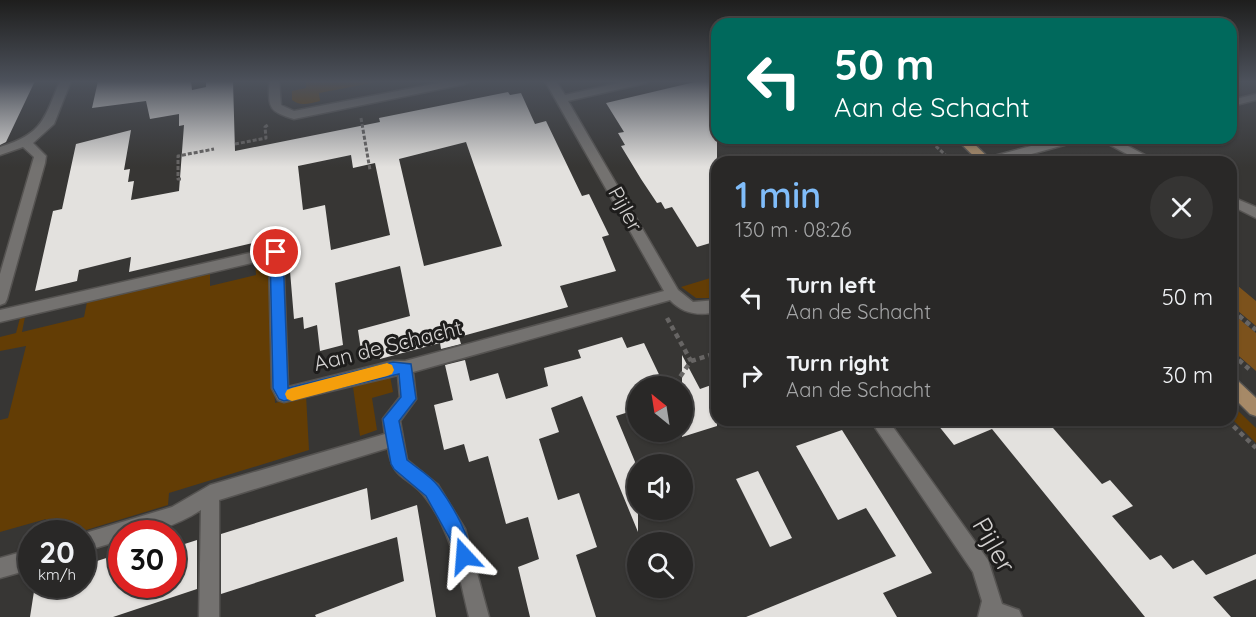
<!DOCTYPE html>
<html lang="en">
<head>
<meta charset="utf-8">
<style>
	body { margin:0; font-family:Quicksand,sans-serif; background:#353433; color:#f1f3f6; height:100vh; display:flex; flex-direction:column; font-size:22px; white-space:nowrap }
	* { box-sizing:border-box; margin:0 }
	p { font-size:20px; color:#a5a6a7 }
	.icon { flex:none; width:33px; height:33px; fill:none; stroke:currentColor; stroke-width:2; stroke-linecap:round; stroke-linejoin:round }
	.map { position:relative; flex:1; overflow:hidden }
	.details { position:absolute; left:711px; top:156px; width:526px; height:270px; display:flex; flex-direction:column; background:#292827; border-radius:18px; box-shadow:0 2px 4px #0004,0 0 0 2px #454444 }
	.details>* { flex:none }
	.top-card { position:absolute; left:711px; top:18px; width:526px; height:126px; border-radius:18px; box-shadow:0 2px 4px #0004,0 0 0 2px #454444; background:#00695c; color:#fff; overflow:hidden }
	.needle { width:39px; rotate:330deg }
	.controls { position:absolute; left:627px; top:376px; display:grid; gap:12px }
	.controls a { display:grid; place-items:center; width:66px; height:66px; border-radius:50%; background:#292827; box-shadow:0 2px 4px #0004,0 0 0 2px #454444; font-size:30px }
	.speed { position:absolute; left:18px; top:520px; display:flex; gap:12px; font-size:30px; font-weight:700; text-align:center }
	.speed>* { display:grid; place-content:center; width:78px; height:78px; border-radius:50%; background:#292827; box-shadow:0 2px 4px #0004,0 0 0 2px #454444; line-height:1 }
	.speed small { font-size:15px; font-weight:400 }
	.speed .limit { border:9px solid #d22; background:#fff; color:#111 }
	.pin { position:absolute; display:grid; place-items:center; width:51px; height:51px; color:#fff; margin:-26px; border:3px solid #fff; border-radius:50%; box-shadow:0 2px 6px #0007 }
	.me { position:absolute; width:66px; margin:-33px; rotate:341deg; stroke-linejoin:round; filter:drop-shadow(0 0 4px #0008) }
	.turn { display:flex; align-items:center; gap:21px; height:126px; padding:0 24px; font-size:27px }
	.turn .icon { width:78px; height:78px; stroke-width:2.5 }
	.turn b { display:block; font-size:42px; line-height:51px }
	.round { display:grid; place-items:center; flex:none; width:63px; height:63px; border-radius:32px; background:#353433 }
	.summary { display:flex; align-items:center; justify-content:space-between; height:102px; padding:0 24px }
	h1 { font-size:36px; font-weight:600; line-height:45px; color:#80bdfa }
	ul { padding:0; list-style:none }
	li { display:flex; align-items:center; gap:18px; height:78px; padding:0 24px }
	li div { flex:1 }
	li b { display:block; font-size:22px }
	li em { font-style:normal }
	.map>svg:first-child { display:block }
	.green { fill:#633d05 }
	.forest { fill:#7c521c }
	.building { fill:#e3e1de; fill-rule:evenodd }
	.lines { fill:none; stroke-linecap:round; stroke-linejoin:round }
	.minor-casing { stroke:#555351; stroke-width:3 }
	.major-casing { stroke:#555351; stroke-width:3 }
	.path-far1 { stroke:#676564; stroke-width:3; stroke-dasharray:4 2; stroke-linecap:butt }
	.path { stroke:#676564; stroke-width:4.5; stroke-dasharray:5 4; stroke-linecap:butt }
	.minor { fill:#747270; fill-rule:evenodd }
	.major { fill:#a68967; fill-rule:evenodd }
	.route { fill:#1a73e8; stroke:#114b97; stroke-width:1.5 }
	.slow { fill:#f59e0b }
	.labels { text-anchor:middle; stroke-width:6; stroke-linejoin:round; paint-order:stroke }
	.street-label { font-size:21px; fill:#d3d1d0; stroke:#1e1d1c }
	.near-street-label { font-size:26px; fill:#d3d1d0; stroke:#1e1d1c }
</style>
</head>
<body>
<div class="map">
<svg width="1256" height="617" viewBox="0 0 1256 617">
	<rect width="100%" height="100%" fill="#373634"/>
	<path class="green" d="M306 81H382L319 93 320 101C311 103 300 107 292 100V91L306 88Z
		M268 259 275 403 306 395 309 450 169 493 168 505 73 534H43L46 519 0 532V420L8 418 26 346 0 351V337L16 333 20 318 25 317 22 332 84 317 87 302 210 273V286L256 275 255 262Z
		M717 276V298H696L681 287Z
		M390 376 393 392 372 398 377 430 360 436 353 387Z
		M1232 405 1256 428V443L1232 419Z"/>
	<path class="forest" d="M1232 281 1256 301V326L1232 306Z
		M1232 313 1256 333V371L1232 350Z"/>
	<path class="building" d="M0 81H35L6 142 0 145Z
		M98 81H191L192 90 206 87V81H233L235 151 380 122 379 118 508 92 510 95 521 93 535 124 546 121 582 196 589 194 609 235 602 237 616 271 560 286 568 307 459 337 461 344 441 349 440 343 380 359 379 352 362 357 358 330 410 316 400 266 335 283 343 345 320 351 317 325 304 329 303 317 294 319 287 235 129 272 131 257 79 270 77 281 35 291 53 211 62 209 76 144 131 130 124 170 130 169 128 182 134 181 131 200 179 191 184 125 179 126V114L150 119 146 101 92 108ZM466 142 502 246 424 266 399 159ZM351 155 353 168 375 163 390 235 331 250 325 205 303 210 298 166Z
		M699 81H717V241L697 247 672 207 665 209 661 202 657 203 641 179 621 146 625 145 618 133 624 132 606 103Z
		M622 337 627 348 644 343 665 387H638V409L616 416 638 469V532L582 396 551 408 559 432 539 439 558 500 579 493 597 547 576 555 596 617H530L518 567 539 559 528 517 506 524 488 456 469 462 464 444 444 450 434 405 453 400 445 365 465 360 470 381 498 373 506 399 548 386 544 368 581 358 578 350Z
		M682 355 700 389 717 383V426L682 437Z
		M934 420H1046L1102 484 1110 480 1133 506 1112 516 1150 560 1161 555 1173 569 1193 560 1206 575 1256 554V579L1213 597 1231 617H1145L992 429 954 445Z
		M842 430 932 573 883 593 897 617H746L896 556 866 508 838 520 796 446Z
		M758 471 792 538 770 547 736 479Z
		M367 488 371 520 417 505 436 617H316L315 615 404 581 397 537 221 594V534Z
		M197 540V589L113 617H30L35 585H82V576L96 572 97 561 122 553V585H172V548Z"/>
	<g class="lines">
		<defs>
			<path id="minor" d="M60 81H71L54 124 33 143 46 156 45 163 7 299 5 303 0 305V274L34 157 23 147 0 155V147C43 134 44 119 60 81Z
				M269 81H279L281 105 294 111 449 81H471L465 84 294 119C267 111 269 107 269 81Z
				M545 81H556L565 95 628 81H647L646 83 568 101 678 290 693 302 717 300V312C699 316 683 314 670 300L413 372 416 399 400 421 407 460 438 485 465 529 489 617H469C459 576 452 532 426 498 409 475 393 482 388 448L219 500V617H199L201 510C176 526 151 534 122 534V540L82 552V534L172 507 210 485 385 434 383 419 400 397 398 375 284 402 278 400 272 388 269 259 0 322V310L276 247 283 252 288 387 393 361H405L664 291Z
				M1256 94V100L1232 106V100Z
				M1061 138H1081L1079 141 1002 162H981L983 159Z
				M1097 138H1113L1158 162H1142Z
				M1232 197 1256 207V218L1232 206Z
				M870 420H888L988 560 1002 604 1019 610 1022 617H978L982 601 973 572Z
				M32 549V569L0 578V558Z"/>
			<path id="major" d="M955 138H968L993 162H980Z
				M1232 379 1238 381 1256 398V416L1250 414 1232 396Z"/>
		</defs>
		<use href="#minor" class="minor-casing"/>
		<use href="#major" class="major-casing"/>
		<path class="path-far1" d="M361 118 370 170
			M927 138 953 162
			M235 144 266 138 265 127 269 124
			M181 179H178V156L214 149"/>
		<path class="path" d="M1232 310 1256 330
			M667 318 691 361 673 387
			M1232 354 1249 369
			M691 361 717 353
			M631 419 638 418
			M1227 420 1256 448"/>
		<use href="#minor" class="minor"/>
		<use href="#major" class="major"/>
	</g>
	<linearGradient id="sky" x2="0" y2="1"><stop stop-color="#1e1e1d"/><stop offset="0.49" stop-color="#4d525c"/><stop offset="1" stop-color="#4d525c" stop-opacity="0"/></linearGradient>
	<rect width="1256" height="167" fill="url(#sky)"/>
	<path class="route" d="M276 247 283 252 288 388 393 362 411 364 416 399 399 421 407 460C417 468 431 476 439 487 450 502 477 545 470 563L464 565 457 563 450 539 426 496 394 469 391 464 383 419 401 397 399 374 284 401 279 399 273 388 270 252Z"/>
	<path class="slow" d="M387 363 392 365 394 370 392 374 387 376 292 401 287 399 285 394 287 390 292 388Z"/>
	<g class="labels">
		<g class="street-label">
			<text transform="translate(625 209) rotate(61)" y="7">Pijler</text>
			<text transform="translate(388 346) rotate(-14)" y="7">Aan de Schacht</text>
		</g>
		<g class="near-street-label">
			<text transform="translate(994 545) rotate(60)" y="9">Pijler</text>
		</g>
	</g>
</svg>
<div class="controls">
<a><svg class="needle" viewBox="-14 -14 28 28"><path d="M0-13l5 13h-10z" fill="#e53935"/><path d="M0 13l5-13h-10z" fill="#a5a6a7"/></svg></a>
<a><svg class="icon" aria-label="sound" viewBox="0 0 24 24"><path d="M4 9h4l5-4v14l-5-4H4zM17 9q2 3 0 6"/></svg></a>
<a><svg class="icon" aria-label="search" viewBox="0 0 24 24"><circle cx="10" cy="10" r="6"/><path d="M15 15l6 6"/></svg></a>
</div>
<div class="speed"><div>20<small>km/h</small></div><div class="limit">30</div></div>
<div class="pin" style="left:276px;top:252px;background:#d93025"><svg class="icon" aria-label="arrive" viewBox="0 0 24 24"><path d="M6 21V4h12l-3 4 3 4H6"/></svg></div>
<svg class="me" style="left:464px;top:556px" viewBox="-20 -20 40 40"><path d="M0-17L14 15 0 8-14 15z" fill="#1a73e8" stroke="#fff" stroke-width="4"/></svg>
<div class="top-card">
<div class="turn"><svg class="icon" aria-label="left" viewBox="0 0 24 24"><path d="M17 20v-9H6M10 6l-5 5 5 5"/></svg><div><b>50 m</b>Aan de Schacht</div></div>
</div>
<section class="details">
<div class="summary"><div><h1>1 min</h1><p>130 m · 08:26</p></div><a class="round"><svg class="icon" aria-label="close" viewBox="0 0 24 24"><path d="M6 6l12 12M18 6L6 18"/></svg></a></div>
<ul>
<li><svg class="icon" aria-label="left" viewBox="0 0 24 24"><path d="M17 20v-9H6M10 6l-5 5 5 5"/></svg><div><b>Turn left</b><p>Aan de Schacht</p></div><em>50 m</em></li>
<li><svg class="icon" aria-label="right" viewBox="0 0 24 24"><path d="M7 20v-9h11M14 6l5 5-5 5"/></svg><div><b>Turn right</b><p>Aan de Schacht</p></div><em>30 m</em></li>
</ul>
</section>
</div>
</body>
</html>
